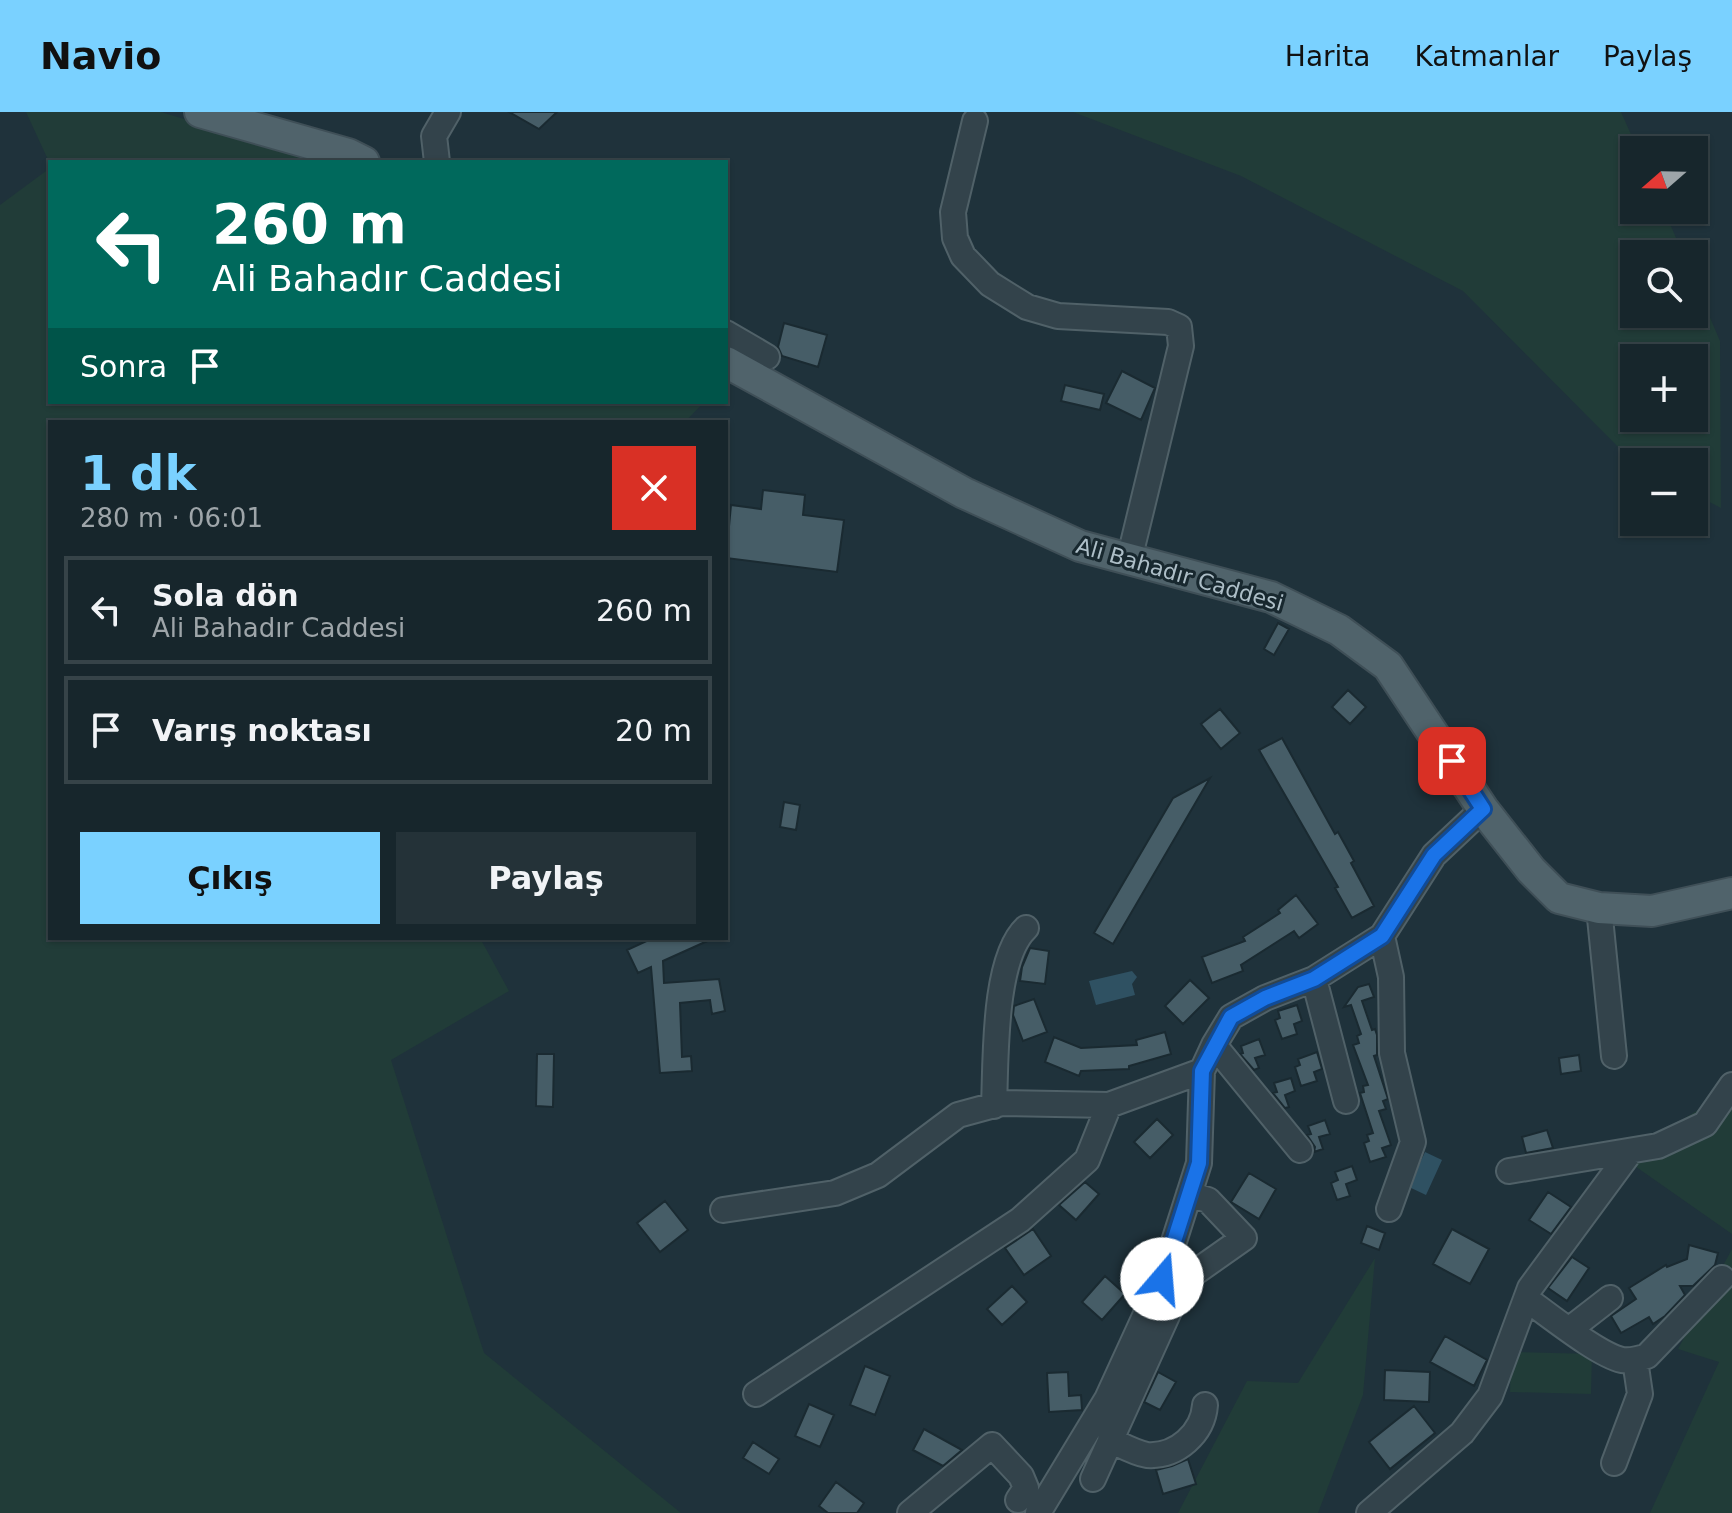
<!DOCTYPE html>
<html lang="tr">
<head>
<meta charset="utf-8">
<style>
	body { margin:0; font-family:"DejaVu Sans",sans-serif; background:#243238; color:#f1f3f6; height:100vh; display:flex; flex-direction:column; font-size:30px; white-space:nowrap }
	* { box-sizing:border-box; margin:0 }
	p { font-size:26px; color:#9ea5a9 }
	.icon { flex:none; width:44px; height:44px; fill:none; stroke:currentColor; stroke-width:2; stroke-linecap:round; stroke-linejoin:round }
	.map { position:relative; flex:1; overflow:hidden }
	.details { position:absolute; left:48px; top:308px; width:680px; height:520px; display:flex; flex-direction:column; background:#17262c; border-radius:0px; box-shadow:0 2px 6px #0004,0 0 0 2px #364348 }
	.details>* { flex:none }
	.guide { position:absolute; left:48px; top:48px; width:680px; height:244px; border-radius:0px; box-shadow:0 2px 6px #0004,0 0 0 2px #364348; background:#00695c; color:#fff; overflow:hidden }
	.needle { width:52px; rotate:250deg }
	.controls { position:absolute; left:1620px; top:24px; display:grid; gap:16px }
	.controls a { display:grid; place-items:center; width:88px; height:88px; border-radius:0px; background:#17262c; box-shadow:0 2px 6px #0004,0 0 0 2px #364348; font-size:40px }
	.pin { position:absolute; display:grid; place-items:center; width:68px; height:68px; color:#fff; margin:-34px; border-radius:16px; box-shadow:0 4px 12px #0006 }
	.me { position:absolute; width:88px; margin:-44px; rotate:18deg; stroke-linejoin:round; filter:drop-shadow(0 0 6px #0008) }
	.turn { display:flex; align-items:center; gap:28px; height:168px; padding:0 32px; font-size:36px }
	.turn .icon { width:104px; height:104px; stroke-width:2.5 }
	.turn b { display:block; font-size:56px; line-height:68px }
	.then { display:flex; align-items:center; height:76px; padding:0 32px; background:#0003; gap:16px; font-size:30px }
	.round { display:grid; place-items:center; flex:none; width:84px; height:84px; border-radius:0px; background:#243238 }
	.overview { display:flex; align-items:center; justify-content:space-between; height:136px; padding:0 32px }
	h1 { font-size:48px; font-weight:800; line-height:60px; color:#7ad1ff }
	.primary-button { display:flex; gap:16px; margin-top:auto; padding:16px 32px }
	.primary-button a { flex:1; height:92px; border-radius:0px; background:#7ad1ff; color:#111; font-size:32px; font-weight:800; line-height:92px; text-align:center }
	.primary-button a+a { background:#243238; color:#f1f3f6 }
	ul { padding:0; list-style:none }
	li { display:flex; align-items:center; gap:24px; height:108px; margin:0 16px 12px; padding:0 16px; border:4px solid #364348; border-radius:0px }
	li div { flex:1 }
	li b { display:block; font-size:30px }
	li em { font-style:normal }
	header { display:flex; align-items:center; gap:48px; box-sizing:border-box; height:112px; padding:0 40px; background:#7ad1ff; color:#111 }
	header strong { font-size:38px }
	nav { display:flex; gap:44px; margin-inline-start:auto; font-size:28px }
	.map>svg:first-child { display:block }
	.green { fill:#213c38; fill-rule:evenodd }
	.water { fill:#2f5162 }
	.building { fill:#465d67; stroke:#1a2a31; stroke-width:2 }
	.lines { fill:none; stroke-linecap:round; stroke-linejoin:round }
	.minor-casing { stroke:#506168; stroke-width:28 }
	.major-casing { stroke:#3f4f57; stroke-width:34 }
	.minor { stroke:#33434b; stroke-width:24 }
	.major { stroke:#50636b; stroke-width:30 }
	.route-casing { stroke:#114b97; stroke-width:20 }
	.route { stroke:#1a73e8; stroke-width:14 }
	.labels { text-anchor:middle; stroke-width:6; stroke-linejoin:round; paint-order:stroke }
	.street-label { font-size:22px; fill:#adbec7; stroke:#18282f }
</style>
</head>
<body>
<header>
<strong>Navio</strong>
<nav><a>Harita</a><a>Katmanlar</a><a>Paylaş</a></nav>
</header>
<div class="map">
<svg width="1732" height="1401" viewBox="0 0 1732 1401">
	<rect width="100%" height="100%" fill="#1f323b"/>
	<path class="green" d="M26 0H161L325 50H50V52Z
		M1073 0H1621L1638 38H1634V98H1664L1683 142H1634V202H1694V168L1720 229 1721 396 1694 382V350L1634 351 1463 179 1241 64ZM1694 246V306H1634V246Z
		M50 56V290H704L685 310H50V826H480L509 879 391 948 484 1241 681 1401H0V93Z
		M1732 980V1122L1622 1045 1714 988Z
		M1732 1137V1401H1650L1719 1250 1678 1237Z
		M1375 1146 1363 1283 1318 1401H1178L1247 1269 1298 1271Z
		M1511 1240 1592 1242 1591 1282 1510 1280Z"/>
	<path class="water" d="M1132 859 1137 865 1132 872 1135 883 1096 893 1089 869Z
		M1425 1040 1442 1048 1426 1083 1409 1075Z"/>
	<path class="building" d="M509 0H557L539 17Z
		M784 211 827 223 818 255 782 244 778 235Z
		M1122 259 1155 276 1141 308 1106 291Z
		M1065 273 1104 282 1100 298 1061 289Z
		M763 378 805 383 803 403 844 408 837 460 726 446 731 393 761 397Z
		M1278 511 1289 517 1274 543 1264 537Z
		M1348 578 1366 595 1350 612 1332 595Z
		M1220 597 1240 621 1221 637 1201 612Z
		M1282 626 1335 722 1338 720 1354 749 1351 751 1374 794 1352 806 1335 776 1338 775 1259 638Z
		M1210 666 1113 832 1094 821 1173 686Z
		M784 690 800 693 796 718 780 715Z
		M1296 783 1318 812 1299 826 1294 819 1241 853 1243 859 1212 871 1202 845 1245 829 1243 825 1280 801 1278 798Z
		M653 826H714L663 849 664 871 719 867 725 899 712 902 710 888 680 891 682 945 691 944 692 959 660 961 651 855 638 861 627 838Z
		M1030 836 1049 839 1045 872 1020 869 1022 855Z
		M1190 868 1209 886 1183 912 1165 894Z
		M1369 872 1374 885 1362 889 1372 918 1375 917 1377 923V943L1374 944 1388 987 1383 989 1386 997 1379 999 1391 1033 1382 1036 1386 1045 1370 1050 1364 1031 1369 1029 1367 1023 1373 1021 1360 981 1364 980 1363 974 1368 973 1353 933 1359 931 1357 924 1361 922 1351 893 1344 895 1358 875Z
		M1034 887 1047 920 1023 929 1013 903 1014 894Z
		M1297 893 1302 909 1294 912 1297 922 1282 927 1275 908 1280 906 1278 899Z
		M1165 920 1171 942 1129 954V957L1081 959 1079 964 1045 950 1054 925 1081 936 1137 933 1136 928Z
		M1259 927 1265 943 1255 946 1259 956 1254 958 1240 942 1243 941 1241 934Z
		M1317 940 1322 957 1314 960 1317 969 1301 974 1295 955 1300 953 1298 947Z
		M537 942H554L553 995 536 994Z
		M1579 943 1581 959 1561 962 1559 946Z
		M1291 966 1295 979 1285 983 1289 995 1285 996 1273 981 1277 980 1274 971Z
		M1157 1007 1173 1023 1150 1046 1134 1030Z
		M1325 1008 1330 1022 1319 1025 1323 1037 1314 1040 1315 1035 1307 1023 1311 1022 1308 1014Z
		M1547 1018 1553 1036 1526 1041 1522 1025Z
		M1352 1054 1357 1068 1346 1072 1350 1084 1337 1088 1331 1071 1338 1068 1335 1060Z
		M1249 1061 1276 1077 1259 1107 1231 1090Z
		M1085 1070 1099 1082 1076 1108 1059 1093Z
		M1548 1080 1571 1095 1551 1122 1529 1108Z
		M665 1089 688 1118 660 1140 637 1111Z
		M1367 1114 1385 1121 1379 1138 1361 1131Z
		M1033 1117 1051 1144 1024 1163 1005 1136Z
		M1452 1117 1489 1137 1470 1172 1433 1152Z
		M1689 1133 1718 1141 1715 1153 1693 1174H1680L1685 1183 1665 1204 1653 1212 1649 1205 1621 1221 1611 1204 1636 1187 1629 1176 1666 1153 1667 1155 1687 1147Z
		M1572 1145 1589 1156 1567 1189 1548 1176Z
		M1105 1164 1125 1182 1102 1208 1082 1190Z
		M1012 1174 1027 1190 1002 1213 987 1197Z
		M1445 1224 1487 1248 1474 1274 1430 1250Z
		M865 1254 890 1264 875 1303 850 1293Z
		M1385 1258 1430 1260 1429 1290 1384 1288Z
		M1068 1260 1069 1284 1081 1283 1082 1298 1049 1300 1047 1261Z
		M1158 1260 1176 1270 1160 1298 1144 1290Z
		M809 1292 834 1303 820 1335 795 1324Z
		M1414 1294 1435 1321 1390 1357 1369 1330Z
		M924 1317 962 1338 943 1354 913 1338Z
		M753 1330 779 1347 769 1362 743 1346Z
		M1188 1347 1196 1372 1163 1382 1156 1358 1172 1354Z
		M836 1370 864 1391 857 1401H828L819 1394Z"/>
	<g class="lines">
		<defs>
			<path id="minor" d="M975 9 953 100 955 126 963 144 990 172 1027 195 1058 204 1168 210 1179 215 1181 234 1129 448
				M437 50 434 24 448 0
				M726 221 767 245
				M1599 796 1614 944
				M1382 824 1391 865 1392 941 1413 1030 1389 1097
				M1314 867 1346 989
				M1214 933 1300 1038
				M994 994C996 949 993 847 1026 816
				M1509 1059 1658 1034 1705 1012 1732 973
				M723 1098 835 1081 878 1063 958 1003 1002 991 1109 993 1202 959
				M1526 1187C1548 1202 1598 1243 1622 1248 1631 1249 1639 1247 1647 1244L1722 1166
				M1570 1217 1610 1186
				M756 1282 1020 1108 1087 1048 1109 993
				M1110 1328C1121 1333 1135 1341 1147 1343 1177 1345 1203 1321 1205 1293
				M1614 1351 1640 1282 1635 1248
				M1093 1367 1175 1186 1190 1164 1244 1126 1208 1088 1189 1082
				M910 1401 992 1333 1021 1364 1026 1376 1018 1388
				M1038 1401 1107 1287 1162 1167 1199 1051 1202 959 1214 933 1231 905 1265 886 1314 867 1382 824 1434 743 1483 697
				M1369 1401 1462 1321 1490 1284 1530 1176 1631 1039"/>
			<path id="major" d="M200 0 348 42 364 50
				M726 250 964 381 1080 434 1271 485 1339 518 1388 554 1483 697 1531 758 1559 786 1599 796 1652 799 1732 781"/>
		</defs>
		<use href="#minor" class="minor-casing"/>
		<use href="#major" class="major-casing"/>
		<use href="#minor" class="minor"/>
		<use href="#major" class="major"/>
	</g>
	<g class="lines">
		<defs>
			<path id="route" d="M1162 1167 1199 1051 1202 959 1231 905 1265 886 1314 867 1382 824 1434 743 1483 697 1452 649"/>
		</defs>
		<use href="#route" class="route-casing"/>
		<use href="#route" class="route"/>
	</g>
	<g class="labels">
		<g class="street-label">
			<text transform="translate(1180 462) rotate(16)" y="8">Ali Bahadır Caddesi</text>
		</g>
	</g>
</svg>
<div class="controls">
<a><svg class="needle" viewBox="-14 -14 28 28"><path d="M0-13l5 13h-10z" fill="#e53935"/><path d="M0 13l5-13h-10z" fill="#9ea5a9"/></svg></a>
<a><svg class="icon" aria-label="search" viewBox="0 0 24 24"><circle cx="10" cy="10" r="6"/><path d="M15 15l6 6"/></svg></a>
<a>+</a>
<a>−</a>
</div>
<div class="pin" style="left:1452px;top:649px;background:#d93025"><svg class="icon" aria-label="arrive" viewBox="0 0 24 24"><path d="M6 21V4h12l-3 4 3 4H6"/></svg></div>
<svg class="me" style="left:1162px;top:1167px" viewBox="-20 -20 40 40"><circle r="19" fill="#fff"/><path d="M0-13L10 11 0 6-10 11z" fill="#1a73e8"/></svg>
<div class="guide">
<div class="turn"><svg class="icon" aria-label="left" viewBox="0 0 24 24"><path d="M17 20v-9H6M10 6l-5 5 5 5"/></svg><div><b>260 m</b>Ali Bahadır Caddesi</div></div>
<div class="then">Sonra<svg class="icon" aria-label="arrive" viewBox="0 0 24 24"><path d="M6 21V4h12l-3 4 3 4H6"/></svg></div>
</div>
<section class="details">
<div class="overview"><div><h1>1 dk</h1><p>280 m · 06:01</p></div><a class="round" style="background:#d93025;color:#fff"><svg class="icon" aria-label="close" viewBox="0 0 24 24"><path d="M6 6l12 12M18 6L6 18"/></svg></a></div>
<ul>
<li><svg class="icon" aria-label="left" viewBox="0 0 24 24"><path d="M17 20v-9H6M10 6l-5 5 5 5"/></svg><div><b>Sola dön</b><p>Ali Bahadır Caddesi</p></div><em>260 m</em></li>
<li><svg class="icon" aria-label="arrive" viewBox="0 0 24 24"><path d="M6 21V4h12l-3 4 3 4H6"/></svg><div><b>Varış noktası</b></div><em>20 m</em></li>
</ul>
<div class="primary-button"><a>Çıkış</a><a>Paylaş</a></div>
</section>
</div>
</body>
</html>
